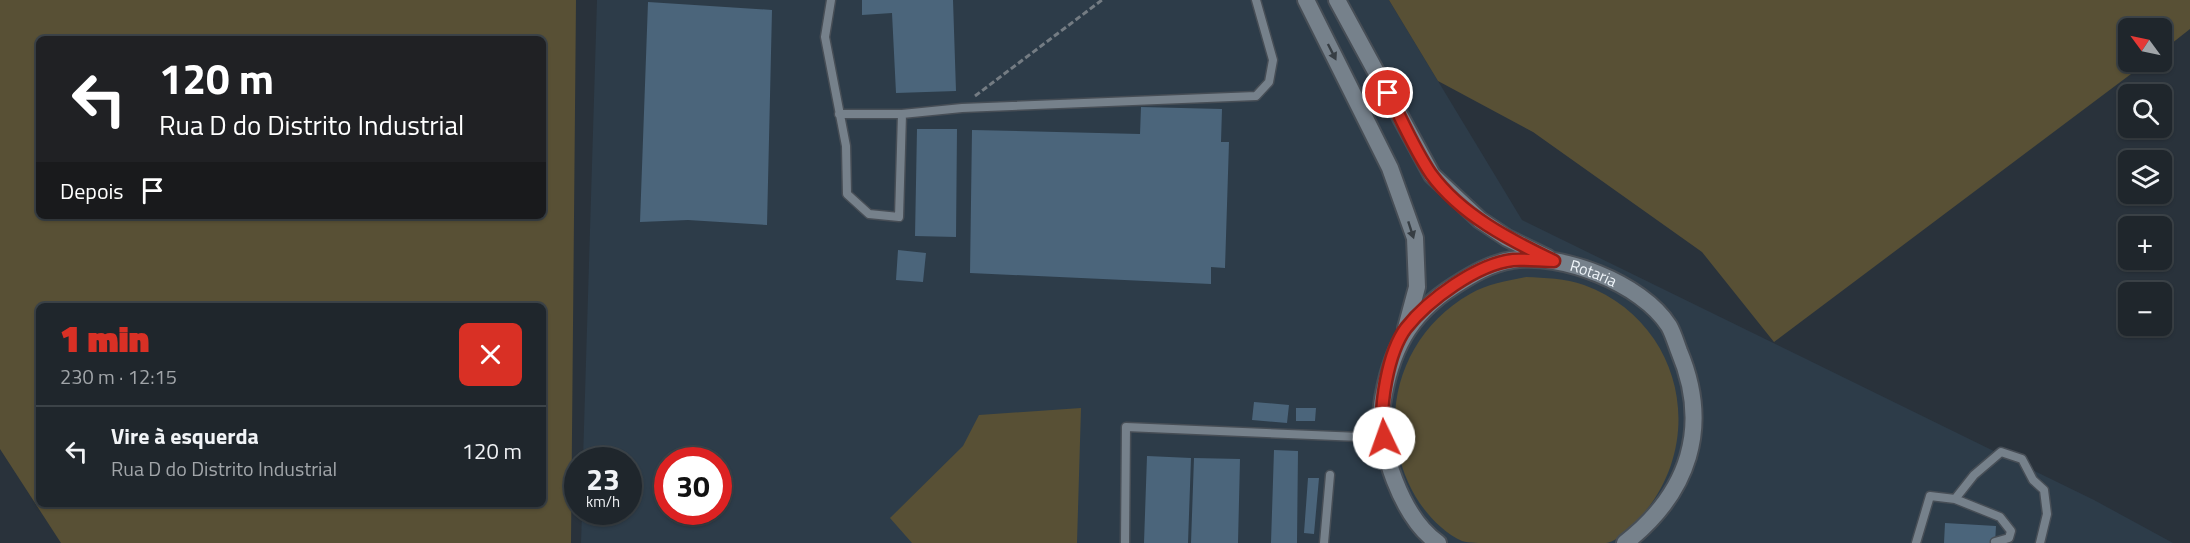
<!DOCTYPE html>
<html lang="pt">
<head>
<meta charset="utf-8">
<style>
	body { margin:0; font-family:"Titillium Web",sans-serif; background:#272e34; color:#f1f3f6; height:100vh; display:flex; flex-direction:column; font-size:22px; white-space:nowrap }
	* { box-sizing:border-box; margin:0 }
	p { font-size:20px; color:#a1a5a9 }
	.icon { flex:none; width:33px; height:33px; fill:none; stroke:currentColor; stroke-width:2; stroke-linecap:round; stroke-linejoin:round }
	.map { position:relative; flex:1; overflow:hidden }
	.details { position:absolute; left:36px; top:303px; width:510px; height:204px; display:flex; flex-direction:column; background:#1f262c; border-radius:9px; box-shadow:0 2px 4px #0004,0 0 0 2px #3c4348 }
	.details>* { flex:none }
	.guide { position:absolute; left:36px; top:36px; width:510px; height:183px; border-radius:9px; box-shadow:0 2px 4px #0004,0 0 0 2px #3c4348; background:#202124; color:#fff; overflow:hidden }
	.needle { width:39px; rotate:303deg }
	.fabs { position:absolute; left:2118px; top:18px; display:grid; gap:12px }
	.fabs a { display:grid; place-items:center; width:54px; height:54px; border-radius:9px; background:#1f262c; box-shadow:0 2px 4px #0004,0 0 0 2px #3c4348; font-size:30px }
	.speed { position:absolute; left:564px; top:447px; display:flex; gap:12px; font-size:30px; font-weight:700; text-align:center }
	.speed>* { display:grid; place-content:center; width:78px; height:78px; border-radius:50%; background:#1f262c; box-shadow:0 2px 4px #0004,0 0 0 2px #3c4348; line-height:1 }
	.speed small { font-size:15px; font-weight:400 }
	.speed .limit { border:9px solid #d22; background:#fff; color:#111 }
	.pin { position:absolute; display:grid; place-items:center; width:51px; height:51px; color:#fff; margin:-26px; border:3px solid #fff; border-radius:50%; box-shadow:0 2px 6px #0007 }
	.me { position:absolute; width:66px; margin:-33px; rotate:357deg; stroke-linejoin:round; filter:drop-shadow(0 0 4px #0008) }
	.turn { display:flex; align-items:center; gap:21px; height:126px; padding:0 24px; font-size:27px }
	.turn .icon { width:78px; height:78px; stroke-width:2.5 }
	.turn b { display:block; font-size:42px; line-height:51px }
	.then { display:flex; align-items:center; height:57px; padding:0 24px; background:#0003; gap:12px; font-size:22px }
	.round { display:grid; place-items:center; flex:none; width:63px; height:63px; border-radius:9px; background:#272e34 }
	.head { display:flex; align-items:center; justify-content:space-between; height:102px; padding:0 24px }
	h1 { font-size:36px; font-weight:800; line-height:45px; color:#d93025 }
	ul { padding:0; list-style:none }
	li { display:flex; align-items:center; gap:18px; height:90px; padding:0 24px; border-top:2px solid #3c4348 }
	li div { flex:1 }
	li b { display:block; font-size:22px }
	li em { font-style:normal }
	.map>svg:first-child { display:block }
	.built { fill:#2d3c49; fill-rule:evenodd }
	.green { fill:#585035; fill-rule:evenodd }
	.building { fill:#4b657b }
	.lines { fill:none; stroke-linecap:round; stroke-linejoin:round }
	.service-casing { stroke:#474e56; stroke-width:11 }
	.minor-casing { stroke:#474e56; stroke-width:20 }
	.path { stroke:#747c83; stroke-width:3; stroke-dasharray:6 3; stroke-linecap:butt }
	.service { stroke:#76818b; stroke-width:8 }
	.minor { stroke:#76818b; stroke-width:16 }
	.oneway { fill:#373e44 }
	.route-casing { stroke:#8d1f18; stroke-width:15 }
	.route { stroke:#d93025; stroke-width:10 }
	.labels { text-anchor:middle; stroke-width:6; stroke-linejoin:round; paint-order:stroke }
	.street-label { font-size:16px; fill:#eef4f9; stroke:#151a1d }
</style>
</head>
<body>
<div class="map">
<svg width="2190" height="543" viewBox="0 0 2190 543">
	<rect width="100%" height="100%" fill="#29323b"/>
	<path class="built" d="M597 0H1389L1522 220 2094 500 2173 543H581L582 512H628V460H583ZM668 460H718V512H668Z"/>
	<path class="green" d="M0 0H576L571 543H61L0 449ZM39 39H543V216H39ZM39 306H543V504H39Z
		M1389 0H2190V29L2162 51V28H2128V62H2147L1774 342 1702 252 1533 132 1438 81Z
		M1526 277C1545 278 1565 278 1584 285 1679 320 1708 434 1645 512 1636 522 1620 541 1606 543 1595 543 1582 543 1570 543 1543 543 1516 543 1488 543 1480 543 1469 543 1462 541 1438 530 1418 505 1408 482 1377 412 1403 332 1470 294 1487 284 1506 281 1526 277Z
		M1081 408 1077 543H912L890 518 963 446 979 415Z"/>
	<path class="building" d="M862 0H953L956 91 896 93 892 13 862 15Z
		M648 2 772 10 767 225 688 220 640 222Z
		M1141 107 1222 109 1221 142H1229L1225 268 1211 267V284L970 273 972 130 1140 134Z
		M917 129H957L956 237 915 236Z
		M898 250 926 253 923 282 896 280Z
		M1254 402 1289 405 1287 423 1252 420Z
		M1296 408H1316L1315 421H1296Z
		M1274 450 1298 451 1297 543H1271Z
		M1147 456 1191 458 1188 543H1144Z
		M1194 458 1240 459 1238 543H1191Z
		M1308 478H1319L1314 534 1304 533Z
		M1945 523 1996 526 1995 543H1944Z"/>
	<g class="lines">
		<defs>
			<path id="service" d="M831 0 825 37 846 146 847 194 869 214 899 217 902 114
				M839 114H902L962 108 1256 96 1269 82 1273 60 1256 0
				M1995 542 2009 538 2011 531 2000 517 1955 499 1974 475 2001 452 2022 459 2033 480 2044 490 2047 514 2040 543
				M1125 543 1126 427 1384 438
				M1324 543 1330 475
				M1916 543 1930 496 1955 499"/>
			<g id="minor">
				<path d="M1306 0 1390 168 1415 238 1417 287 1406 328"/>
				<path d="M1337 0 1432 175 1480 220 1507 238 1548 258"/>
				<path id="s1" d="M1438 543C1402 518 1377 447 1382 405 1390 352 1408 315 1454 286 1471 275 1491 263 1512 260 1560 252 1642 283 1669 326 1673 333 1676 343 1679 351 1711 427 1689 493 1625 543"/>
			</g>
		</defs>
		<use href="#service" class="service-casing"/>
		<use href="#minor" class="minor-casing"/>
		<path class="path" d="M975 96 1102 0"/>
		<use href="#service" class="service"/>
		<use href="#minor" class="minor"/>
	</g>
	<defs><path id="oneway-solid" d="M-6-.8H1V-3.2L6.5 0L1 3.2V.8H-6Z" transform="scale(1.5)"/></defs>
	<g class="oneway">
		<use href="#oneway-solid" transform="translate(1332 52) rotate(63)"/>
		<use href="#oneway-solid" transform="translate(1411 230) rotate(72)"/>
	</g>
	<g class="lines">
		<defs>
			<path id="route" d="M1384 438C1378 409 1388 352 1406 328 1428 300 1477 264 1513 260 1526 259 1541 261 1554 261 1510 240 1461 215 1431 174 1414 149 1402 120 1388 93"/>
		</defs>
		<use href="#route" class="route-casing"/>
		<use href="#route" class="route"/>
	</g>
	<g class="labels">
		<g class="street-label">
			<text dy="6" stroke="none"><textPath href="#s1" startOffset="446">Rotaria</textPath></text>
		</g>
	</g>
</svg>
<div class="fabs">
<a><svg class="needle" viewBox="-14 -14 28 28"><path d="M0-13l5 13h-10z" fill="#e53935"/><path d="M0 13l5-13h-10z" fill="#a1a5a9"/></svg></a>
<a><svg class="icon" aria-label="search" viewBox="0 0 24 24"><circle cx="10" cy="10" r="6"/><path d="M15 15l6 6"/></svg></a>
<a><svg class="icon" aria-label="layers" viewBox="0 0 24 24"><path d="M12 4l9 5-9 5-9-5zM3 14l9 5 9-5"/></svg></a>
<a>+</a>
<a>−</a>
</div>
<div class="speed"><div>23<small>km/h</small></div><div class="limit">30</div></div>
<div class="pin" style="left:1388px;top:93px;background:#d93025"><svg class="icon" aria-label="arrive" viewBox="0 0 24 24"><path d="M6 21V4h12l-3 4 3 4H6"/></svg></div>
<svg class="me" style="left:1384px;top:438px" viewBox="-20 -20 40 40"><circle r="19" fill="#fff"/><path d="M0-13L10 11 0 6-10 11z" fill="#d93025"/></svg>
<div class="guide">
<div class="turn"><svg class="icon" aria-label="left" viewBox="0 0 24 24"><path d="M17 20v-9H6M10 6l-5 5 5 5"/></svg><div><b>120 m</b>Rua D do Distrito Industrial</div></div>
<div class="then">Depois<svg class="icon" aria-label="arrive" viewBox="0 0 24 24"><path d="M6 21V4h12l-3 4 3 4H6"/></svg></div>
</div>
<section class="details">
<div class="head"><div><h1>1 min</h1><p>230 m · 12:15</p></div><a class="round" style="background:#d93025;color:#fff"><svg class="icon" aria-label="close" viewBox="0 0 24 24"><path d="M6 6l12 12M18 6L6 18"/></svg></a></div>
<ul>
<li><svg class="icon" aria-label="left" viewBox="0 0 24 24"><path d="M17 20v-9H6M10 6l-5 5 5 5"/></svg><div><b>Vire à esquerda</b><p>Rua D do Distrito Industrial</p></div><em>120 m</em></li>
</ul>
</section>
</div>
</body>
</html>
